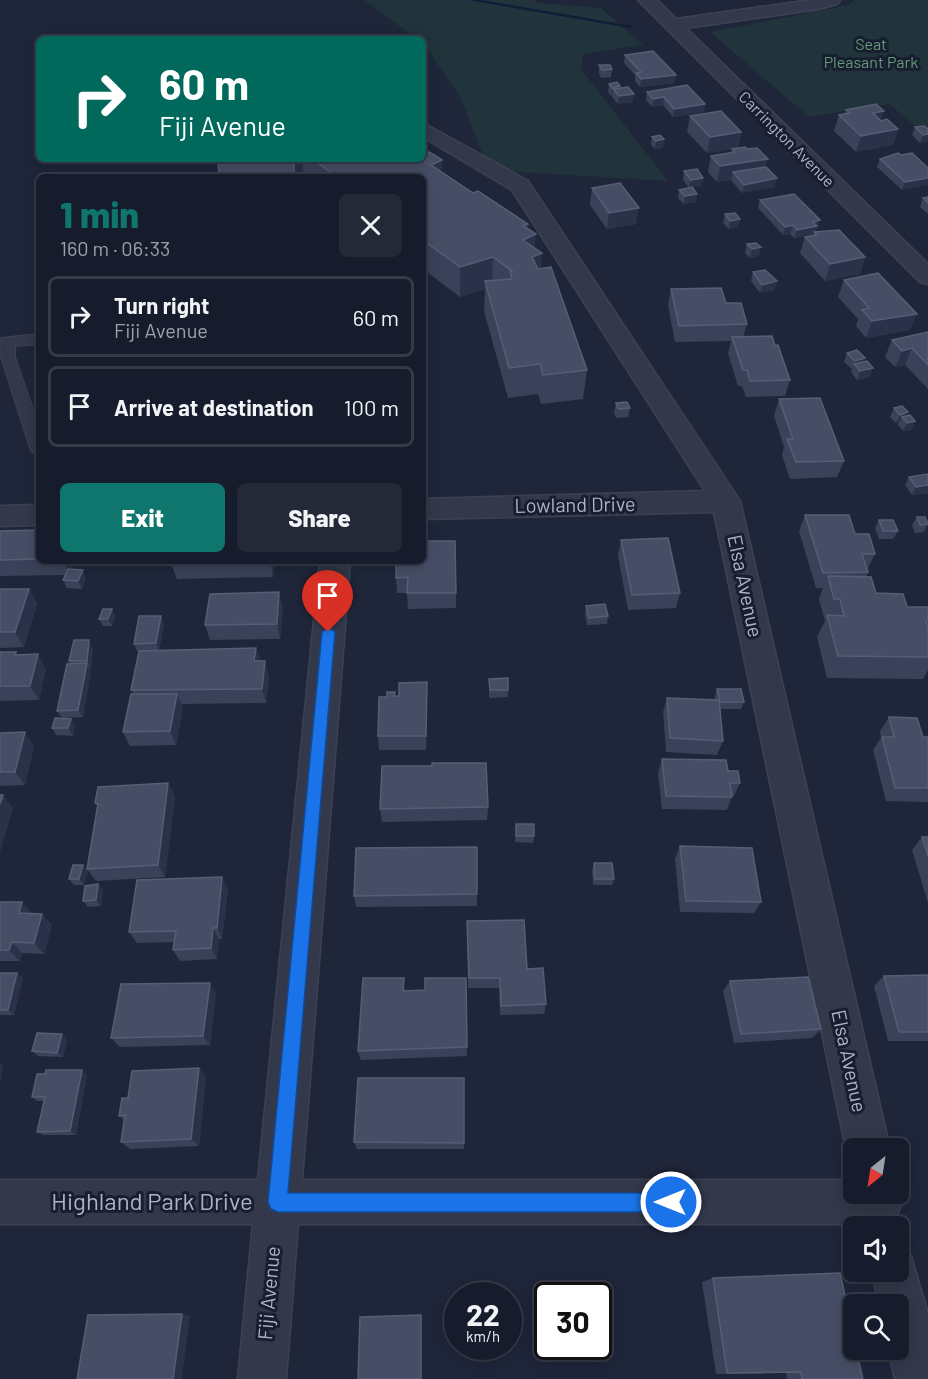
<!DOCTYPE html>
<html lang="en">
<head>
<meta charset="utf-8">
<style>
	body { margin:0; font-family:Barlow,sans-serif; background:#242938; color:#f1f3f6; height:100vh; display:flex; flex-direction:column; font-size:22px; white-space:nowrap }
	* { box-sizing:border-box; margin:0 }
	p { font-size:20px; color:#9ea1a9 }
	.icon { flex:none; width:33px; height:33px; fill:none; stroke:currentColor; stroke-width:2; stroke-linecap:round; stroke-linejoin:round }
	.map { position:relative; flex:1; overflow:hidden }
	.panel { position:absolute; left:36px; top:174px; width:390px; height:390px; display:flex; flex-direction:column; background:#171c2c; border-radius:9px; box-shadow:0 3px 15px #0003,0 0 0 2px #363a48 }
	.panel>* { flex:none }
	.guide { position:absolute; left:36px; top:36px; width:390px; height:126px; border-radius:9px; box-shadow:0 3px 15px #0003,0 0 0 2px #363a48; background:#00695c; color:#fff; overflow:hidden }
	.needle { width:39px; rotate:210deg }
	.buttons { position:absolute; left:843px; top:1138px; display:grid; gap:12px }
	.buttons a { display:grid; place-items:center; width:66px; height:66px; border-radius:9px; background:#171c2c; box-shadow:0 3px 15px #0003,0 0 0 2px #363a48; font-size:30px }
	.speed { position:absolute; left:444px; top:1282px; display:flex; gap:12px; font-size:30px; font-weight:700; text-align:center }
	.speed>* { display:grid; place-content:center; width:78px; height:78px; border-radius:50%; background:#171c2c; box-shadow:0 3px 15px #0003,0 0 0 2px #363a48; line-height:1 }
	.speed small { font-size:15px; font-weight:400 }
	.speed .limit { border:3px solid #111; border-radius:9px; background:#fff; color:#111 }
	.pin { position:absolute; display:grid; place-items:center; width:51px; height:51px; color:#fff; margin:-62px -26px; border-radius:50% 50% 50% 0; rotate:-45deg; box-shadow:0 0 6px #0007 }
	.pin .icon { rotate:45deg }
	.me { position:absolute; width:66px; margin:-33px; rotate:270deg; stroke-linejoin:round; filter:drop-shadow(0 0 4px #0008) }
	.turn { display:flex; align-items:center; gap:21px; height:126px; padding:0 24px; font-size:27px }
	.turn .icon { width:78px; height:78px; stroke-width:2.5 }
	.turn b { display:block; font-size:42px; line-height:51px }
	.round { display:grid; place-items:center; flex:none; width:63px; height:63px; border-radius:9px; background:#242938 }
	.summary { display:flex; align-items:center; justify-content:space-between; height:102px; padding:0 24px }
	h1 { font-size:36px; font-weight:800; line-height:45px; color:#0f766e }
	.cta { display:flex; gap:12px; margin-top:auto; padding:12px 24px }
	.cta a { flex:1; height:69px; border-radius:9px; background:#0f766e; color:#fff; font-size:24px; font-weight:800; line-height:69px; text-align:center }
	.cta a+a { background:#242938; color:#f1f3f6 }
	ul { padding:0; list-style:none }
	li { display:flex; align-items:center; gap:18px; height:81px; margin:0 12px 9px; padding:0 12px; border:3px solid #363a48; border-radius:9px }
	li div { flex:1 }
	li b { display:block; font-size:22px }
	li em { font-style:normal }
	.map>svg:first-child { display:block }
	.green { fill:#21343b }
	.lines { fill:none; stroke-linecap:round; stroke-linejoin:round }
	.stream { fill:#121c38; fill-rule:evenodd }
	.lane-casing { stroke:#3c4254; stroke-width:2 }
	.street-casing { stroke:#3c4254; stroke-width:3 }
	.lane { fill:#33394b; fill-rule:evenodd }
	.street { fill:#33394b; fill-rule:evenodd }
	.wall { fill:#3a425a }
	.shaded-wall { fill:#2a3148 }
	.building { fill:#464e66; stroke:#565e75; stroke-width:1.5 }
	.route { fill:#1a73e8; stroke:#114b97; stroke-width:1.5 }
	.labels { text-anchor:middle; stroke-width:6; stroke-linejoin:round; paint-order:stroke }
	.far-park-label { font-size:16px; fill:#639a78; stroke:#181e2f }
	.far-street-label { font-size:16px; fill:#adb3c7; stroke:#181e2f }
	.street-label { font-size:20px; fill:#adb3c7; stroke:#181e2f }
	.near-street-label { font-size:24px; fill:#adb3c7; stroke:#181e2f }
</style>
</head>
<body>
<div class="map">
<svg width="928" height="1379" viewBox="0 0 928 1379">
	<rect width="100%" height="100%" fill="#1f263a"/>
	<path class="green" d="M364 0H533L538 3 601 8 643 45 583 54 581 69 668 181 489 170 460 97 423 43V39H417Z
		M855 0H928V136L889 104 809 117 710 32 849 5Z"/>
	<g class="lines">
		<path class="stream" d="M468 0H481L633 26 630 28Z"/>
		<defs>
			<path id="lane" d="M39 334V344L15 346V357L39 427V457L31 451 1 357 0 338Z"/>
			<path id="street" d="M638 0H657L676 19 811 0H840L837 4 819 9 686 28 928 264V284L920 282Z
				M423 123 528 181 740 501 890 1149H854V1165L846 1149 714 512 423 519V499L705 491 512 190 423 137Z
				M39 505V525L0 526V506Z
				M320 561H350L302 1180H854V1194L898 1193 902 1202 896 1218 880 1224H298L286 1379H238L253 1224H0V1180H258Z
				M898 1250 911 1256 928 1314V1379H895L888 1350H898V1305H879L872 1272H898Z"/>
		</defs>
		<use href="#lane" class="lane-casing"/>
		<use href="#street" class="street-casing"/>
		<use href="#lane" class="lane"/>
		<use href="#street" class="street"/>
	</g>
	<path class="wall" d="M625 55 675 83 640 87 635 81V75L624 63Z
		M599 65 612 69 611 77 601 78 599 73Z
		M609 84 620 86V88L633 102 618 104 612 97V95L611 96 608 92Z
		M647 92 705 104 704 112 673 117 663 105 652 107 646 100Z
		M846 110 884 111 881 120 898 129 893 145 856 152 834 131 839 115 845 114Z
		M690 116 741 132 738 148 766 167 775 187 742 193 731 180 717 182 708 172 711 156 731 153 732 149 707 153 687 132Z
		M915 127 928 129V141L920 143 912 135Z
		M652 137 663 148 655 149 651 145Z
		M423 154 442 169 438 170 473 193 528 224V230L541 268 587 370 583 399 541 404 538 394 508 398 484 311 485 289 460 297 423 269V177H219L218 159H423Z
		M901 155 928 168 902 190 877 167 880 159Z
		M684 171 702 186 692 187 696 202 684 204 678 198 679 190 689 188 683 180Z
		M592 188 636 224 607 229 590 205Z
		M928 197V214L920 207 923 198Z
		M760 200 817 229H816L815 232 865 257 860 274 825 281 800 253 805 237 813 235 814 234 794 238 790 234 783 235 758 208Z
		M725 214 740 219 738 227 729 229 723 223Z
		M747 244 759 256 750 258 745 253Z
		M753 272 777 281 774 290 760 293 751 281Z
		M844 280 910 330 866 338 856 326 858 319 838 297Z
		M671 289 726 303 747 324 743 337 775 346 790 380 785 396 746 397 742 386H738L728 353 731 341 675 342 668 305Z
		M928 332V389L905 365 895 367 885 357 892 340Z
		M847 353 865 358 863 362 870 377 857 380 851 372 852 369 844 362Z
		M779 399 844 461 837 477 790 479 782 455 784 447 774 416Z
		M616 403 630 408 628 417 616 418 614 412Z
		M894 408 907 416 912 430 903 431 898 425 899 422 896 423 890 417Z
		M928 476V493L912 495 905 485 909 477Z
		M805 515 855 534 875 554 867 570 868 572 866 577 876 593 907 607H928V670L923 679 827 678 817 637 825 621 819 599 823 588H816L799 531Z
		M917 517 928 524 924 532 915 533 912 525Z
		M879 520 898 531 893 539H879L875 528Z
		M39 530V561H73L71 569 86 578 82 589 67 588 63 580 65 575 0 576V531Z
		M621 540 680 593 676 608 628 610 618 556Z
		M455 541 456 608 408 609 407 593H397L396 578Z
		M172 561H275L273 577 177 579 171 563Z
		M0 589H29L37 604 24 647 0 648Z
		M586 606 608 616 607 624 587 625 585 614Z
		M283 608 280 639 210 640 205 625Z
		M112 609 115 617 112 626H103L99 619Z
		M164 623 159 651H137L134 644Z
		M93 648 90 669 91 671 83 717 62 718 71 719 75 726 73 736 56 735 52 728 62 718 57 711 70 664 69 661Z
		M256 648 260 661 269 676 266 703 181 704 183 708 176 745 130 746 123 732 134 694 131 690Z
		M0 652H16L17 655 46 669 39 700 0 701Z
		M489 679 508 690V697L489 698Z
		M427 682V697L426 750H379L378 736 387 697 395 692V696H399Z
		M717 689 744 702 741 709H720L723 741 717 755 666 752 663 712 667 698 715 700V696Z
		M889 717 923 737H928V802L886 801 873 750 881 738 880 731Z
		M0 733 34 746 25 785 0 786Z
		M662 759 728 771 740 783 734 796H732L727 810 662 809 658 773Z
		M168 783 175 796 165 877 96 881 87 869 98 806 95 803Z
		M488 807 487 820 382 822 380 809Z
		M516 824 534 836 533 843 515 842Z
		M922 837H928V903L912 850Z
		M680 846 761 902 754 913 680 912 675 859Z
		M594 863 614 879 612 885H593L592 870Z
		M88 871 84 885H74L69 879Z
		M98 884 103 890 101 906 88 907 83 901Z
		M228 889 222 939H219L217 959 180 961 173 950 174 942 137 943 129 932Z
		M477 894V906L356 907 354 896Z
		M0 902 32 914H42L52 925 44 954 22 953 20 961H0Z
		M467 921 527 969 546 1004 544 1014 500 1015 499 988H468Z
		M0 973H17L23 978 14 1015H0Z
		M928 975V1041H888L874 986 884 976Z
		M466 978 467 1056 361 1060 358 1051 405 988V991L425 990Z
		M730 981 821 1029 812 1038 734 1043 723 991Z
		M216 993 210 1045 120 1047 111 1038Z
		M62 1034 67 1039 63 1057 38 1056 32 1051Z
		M87 1074 76 1135H43L37 1132 44 1101H37L32 1097Z
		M206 1076 199 1146 130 1149 121 1142 124 1120 119 1116 128 1098Z
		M464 1078V1149H357L354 1142Z
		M713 1278 863 1379H787L786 1373 716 1374 702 1282Z"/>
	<path class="shaded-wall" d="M676 75 675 83 640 87 641 79Z
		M620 86 619 94 613 89 612 95 611 96 612 88Z
		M634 94 633 102 618 104 619 96Z
		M664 97 663 105 652 107 653 99Z
		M705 104 704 112 673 117 674 109Z
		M884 111 879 127 873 113Z
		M898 129 893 145 856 152 861 136Z
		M741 132 738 148 707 153 710 137Z
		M928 134V141L920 143 923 135Z
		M664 139 663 148 655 149 656 141Z
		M293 159H302L304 177H295Z
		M768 159 764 175 733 172 731 180 717 182 720 166Z
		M442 160V169L434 172V164Z
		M703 178 702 186 689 188 691 180Z
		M777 178 775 187 742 193 744 185Z
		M928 178V185L902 190 905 182Z
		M697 194 696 202 684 204 685 196Z
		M639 208 636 224 607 229 609 213Z
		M740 219 738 227 729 229 730 221Z
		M820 220 817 229H816L814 234 794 238 797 230 813 222Z
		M528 224V238L536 234 534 256 542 253 540 282 521 270 523 226Z
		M793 225 790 234 783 235 785 227Z
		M761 247 759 256 750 258 752 249Z
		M493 257 492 287 485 281V289L460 297V267Z
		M865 257 860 274 825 281 830 264Z
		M777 281 774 290 760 293 762 285Z
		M917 314 910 330 866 338 872 321Z
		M912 348 905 365 895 367 902 351Z
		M865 358 861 366 854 364 855 361Z
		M873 368 870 377 857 380 860 371Z
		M908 412 905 420 902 417 899 422 896 423 900 415Z
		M915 421 912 430 903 431 907 423Z
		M928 485V493L912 495 916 487Z
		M63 561H73L70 575Z
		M270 561H275L273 577Z
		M83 570 86 578 82 589 78 581Z
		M29 589 37 604 24 647 15 632Z
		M279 592 283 608 280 639 277 624Z
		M112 609 115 617 112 626 108 619Z
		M161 616 164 623 159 651 156 643Z
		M89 640 93 648 91 669 87 661Z
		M256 648 260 663 254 661Z
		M38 654 46 669 39 700 30 686Z
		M265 661 269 676 266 703 262 689Z
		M87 663 91 671 83 717 78 710Z
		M177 694 183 708 176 745 170 731Z
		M71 719 75 726 73 736 68 728Z
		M25 732 34 746 25 785 15 772Z
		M168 783 175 796 165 877 158 865Z
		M3 795 13 808 0 853V804Z
		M83 865 88 871 84 885 79 879Z
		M222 877 228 889 222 939 217 928Z
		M98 884 103 890 101 906 96 900Z
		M22 902 32 913H19Z
		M42 914 52 925 44 954 34 943Z
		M213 928 219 939 217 959 211 948Z
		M12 942 22 953 20 961 9 950Z
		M17 973 23 978 14 1015 8 1010Z
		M210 983 216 993 210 1045 203 1036Z
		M62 1034 67 1039 63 1057 57 1053Z
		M0 1063 3 1065 0 1084Z
		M199 1068 206 1076 199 1146 191 1139Z
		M82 1070 87 1074 76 1135 70 1131Z
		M182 1314 190 1316 182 1379H173Z
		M421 1315 422 1318V1379H421Z"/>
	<path class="building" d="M653 51 676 75 641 79 636 73 641 72 625 55Z
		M599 65H610L612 69 602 70Z
		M617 82 620 86 612 88 609 84Z
		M687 85 705 104 674 109 664 97 653 99 647 92Z
		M628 87 634 94 619 96 613 89Z
		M876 104 884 111 873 113 881 121 887 119 898 129 861 136 839 115 850 113 846 110Z
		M721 111 741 132 710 137 690 116Z
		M924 126 928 129V134L923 135 915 127Z
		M660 135 664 139 656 141 652 137Z
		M745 147 747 149 757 148 768 159 720 166 711 156 735 152 732 149Z
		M429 152 442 160 434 164 423 156V154Z
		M898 153 901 155 912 153 928 168V178L905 182 880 159Z
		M218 159H293L295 177H219Z
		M312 159H422L473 193 478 191 528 224 523 226 536 234 523 240 542 253 532 257 538 269 551 267 587 370 543 375 540 364 509 368 485 281 512 279 510 271H512L493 257 460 267 423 240V177H337Z
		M766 167 777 178 744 185 733 172Z
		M697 169 703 178 691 180 684 171Z
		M620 183 639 208 609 213 592 188Z
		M692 187 697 194 685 196 679 190Z
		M794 194 820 220 813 222 817 226 797 230 793 225 785 227 760 200Z
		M928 197V203L923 198Z
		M735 213 740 219 730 221 725 214Z
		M839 230 865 257 830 264 805 237 817 235 814 232Z
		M756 243 761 247 752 249 747 244Z
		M765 270 777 281 762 285 753 272Z
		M878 273 917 314 872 321 862 310 869 308 844 280Z
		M721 288 726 303H741L747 324 679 326 671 289Z
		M928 332V365L912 348 902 351 892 340Z
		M772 336 775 346 778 345 790 380 750 381 747 370H743L732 337Z
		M857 350 865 358 855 361 847 353Z
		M867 361 873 368 860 371 854 364Z
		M820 398 844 461 796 462 787 439H793L779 399Z
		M627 402 630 408 618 409 616 403Z
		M902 406 908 412 900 415 894 408Z
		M910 415 915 421 907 423 902 417Z
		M927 474 928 476V485L916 487 909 477Z
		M805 515H849L855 534H869L875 554H862L868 572 823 573Z
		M917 517H925L928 524 920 525Z
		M879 520H893L898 531H883Z
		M39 530V559L0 560V531Z
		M668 538 680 593 632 595 621 540Z
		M423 541H455L456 593H407L408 577 396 578V561H423Z
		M172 561H270L171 563Z
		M68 569 83 570 78 581 63 580Z
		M828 576 871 577 876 593 903 594 907 607H928V621H926L928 627V657L838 656 827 615 844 616 840 599H834Z
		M0 589H29L15 632H0Z
		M279 592 277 624 205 625 210 594Z
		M605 604 608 616 589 618 586 606Z
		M103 609H112L108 619H99Z
		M139 616H161L156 643 134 644Z
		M74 640H89L87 661H69Z
		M256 648 254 661H265L262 689 131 690 139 651Z
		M0 652H16L15 655 38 654 30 686H0Z
		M87 663 78 710 57 711 67 664Z
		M508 678V690H490L489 679Z
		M427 682 426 736H378L379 697H387V692H395L394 696H399V683Z
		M717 689H741L744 702H720Z
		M131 694H177L170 731 123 732Z
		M667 698 719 700 723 741 670 738Z
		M889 717 917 718 923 737H928V788H895L882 737H894Z
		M55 718 71 719 68 728H52Z
		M25 732 15 772H0V733Z
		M662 759 726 760 728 771H738L740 783H730L732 797 666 796Z
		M432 763H486L488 807 380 809 382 766H432Z
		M168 783 158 865 87 869 98 804 95 803 98 787Z
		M0 795H3L0 804Z
		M516 824H534V836H516Z
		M922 837H928V856Z
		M680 846 752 848 761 902 686 901Z
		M477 847V894L354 896 356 848Z
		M594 863H612L614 879H595Z
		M73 865H83L79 879H69Z
		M222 877 217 928H213L211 948 173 950 176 931 129 932 137 880Z
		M98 884 96 900 83 901 85 886Z
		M0 902H22L19 913 42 914 34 943 12 942 9 950H0Z
		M524 920 527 969 543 968 546 1004 501 1006 500 978H469L467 921Z
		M0 973H17L8 1010H0Z
		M928 975V1032H899L884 976Z
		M808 977 821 1029 741 1034 730 981Z
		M363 978H404L403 991 425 990V978H466L467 1047 358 1051Z
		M210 983 203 1036 111 1038 121 984Z
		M37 1033 62 1034 57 1053 32 1051Z
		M199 1068 191 1139 121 1142 125 1115 119 1116 122 1098H128L132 1071Z
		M46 1070H82L70 1131 37 1132 45 1097H32L37 1074H45Z
		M358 1078H464V1143L354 1142Z
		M840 1273 854 1336V1350H856L863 1379H802L801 1372 727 1373 713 1278Z
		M182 1314 173 1379H77L88 1315Z
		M421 1315V1379H358L360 1317Z"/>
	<path class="route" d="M328 627 335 632 288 1193H671L678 1196 681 1202 678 1209 671 1212H278L271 1209 268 1202 322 632Z"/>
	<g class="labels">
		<g class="far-park-label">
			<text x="871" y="50">Seat<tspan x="871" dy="18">Pleasant Park</tspan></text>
		</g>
		<g class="far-street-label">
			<text transform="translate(787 139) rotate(45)" y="6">Carrington Avenue</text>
		</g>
		<g class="street-label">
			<text transform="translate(575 505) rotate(-1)" y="7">Lowland Drive</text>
			<text transform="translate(745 586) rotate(78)" y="7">Elsa Avenue</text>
			<text transform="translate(849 1061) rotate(78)" y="7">Elsa Avenue</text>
			<text transform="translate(269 1293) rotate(-85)" y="7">Fiji Avenue</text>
		</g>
		<g class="near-street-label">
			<text x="152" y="1210">Highland Park Drive</text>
		</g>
	</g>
</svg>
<div class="buttons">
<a><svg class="needle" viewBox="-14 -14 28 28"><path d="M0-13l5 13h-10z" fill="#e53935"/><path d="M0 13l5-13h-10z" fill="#9ea1a9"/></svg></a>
<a><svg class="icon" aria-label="sound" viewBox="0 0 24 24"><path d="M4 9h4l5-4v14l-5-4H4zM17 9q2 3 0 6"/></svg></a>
<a><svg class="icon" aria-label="search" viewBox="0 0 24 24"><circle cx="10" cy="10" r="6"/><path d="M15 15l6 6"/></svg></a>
</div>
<div class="speed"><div>22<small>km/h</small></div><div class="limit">30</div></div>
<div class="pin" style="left:328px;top:632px;background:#d93025"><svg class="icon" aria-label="arrive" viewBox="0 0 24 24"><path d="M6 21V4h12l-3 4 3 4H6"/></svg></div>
<svg class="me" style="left:671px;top:1202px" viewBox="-20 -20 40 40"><circle r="17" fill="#1a73e8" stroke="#fff" stroke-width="3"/><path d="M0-11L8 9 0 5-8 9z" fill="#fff"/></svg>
<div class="guide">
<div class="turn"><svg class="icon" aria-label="right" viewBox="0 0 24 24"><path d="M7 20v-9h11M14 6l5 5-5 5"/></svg><div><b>60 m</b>Fiji Avenue</div></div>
</div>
<section class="panel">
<div class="summary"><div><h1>1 min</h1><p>160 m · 06:33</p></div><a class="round"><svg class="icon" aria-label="close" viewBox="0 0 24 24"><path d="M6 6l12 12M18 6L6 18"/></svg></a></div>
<ul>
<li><svg class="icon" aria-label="right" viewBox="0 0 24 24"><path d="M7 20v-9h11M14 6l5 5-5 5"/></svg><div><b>Turn right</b><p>Fiji Avenue</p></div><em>60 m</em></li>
<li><svg class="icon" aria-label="arrive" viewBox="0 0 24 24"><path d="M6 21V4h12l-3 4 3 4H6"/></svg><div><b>Arrive at destination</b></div><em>100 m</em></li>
</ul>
<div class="cta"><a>Exit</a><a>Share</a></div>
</section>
</div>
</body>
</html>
